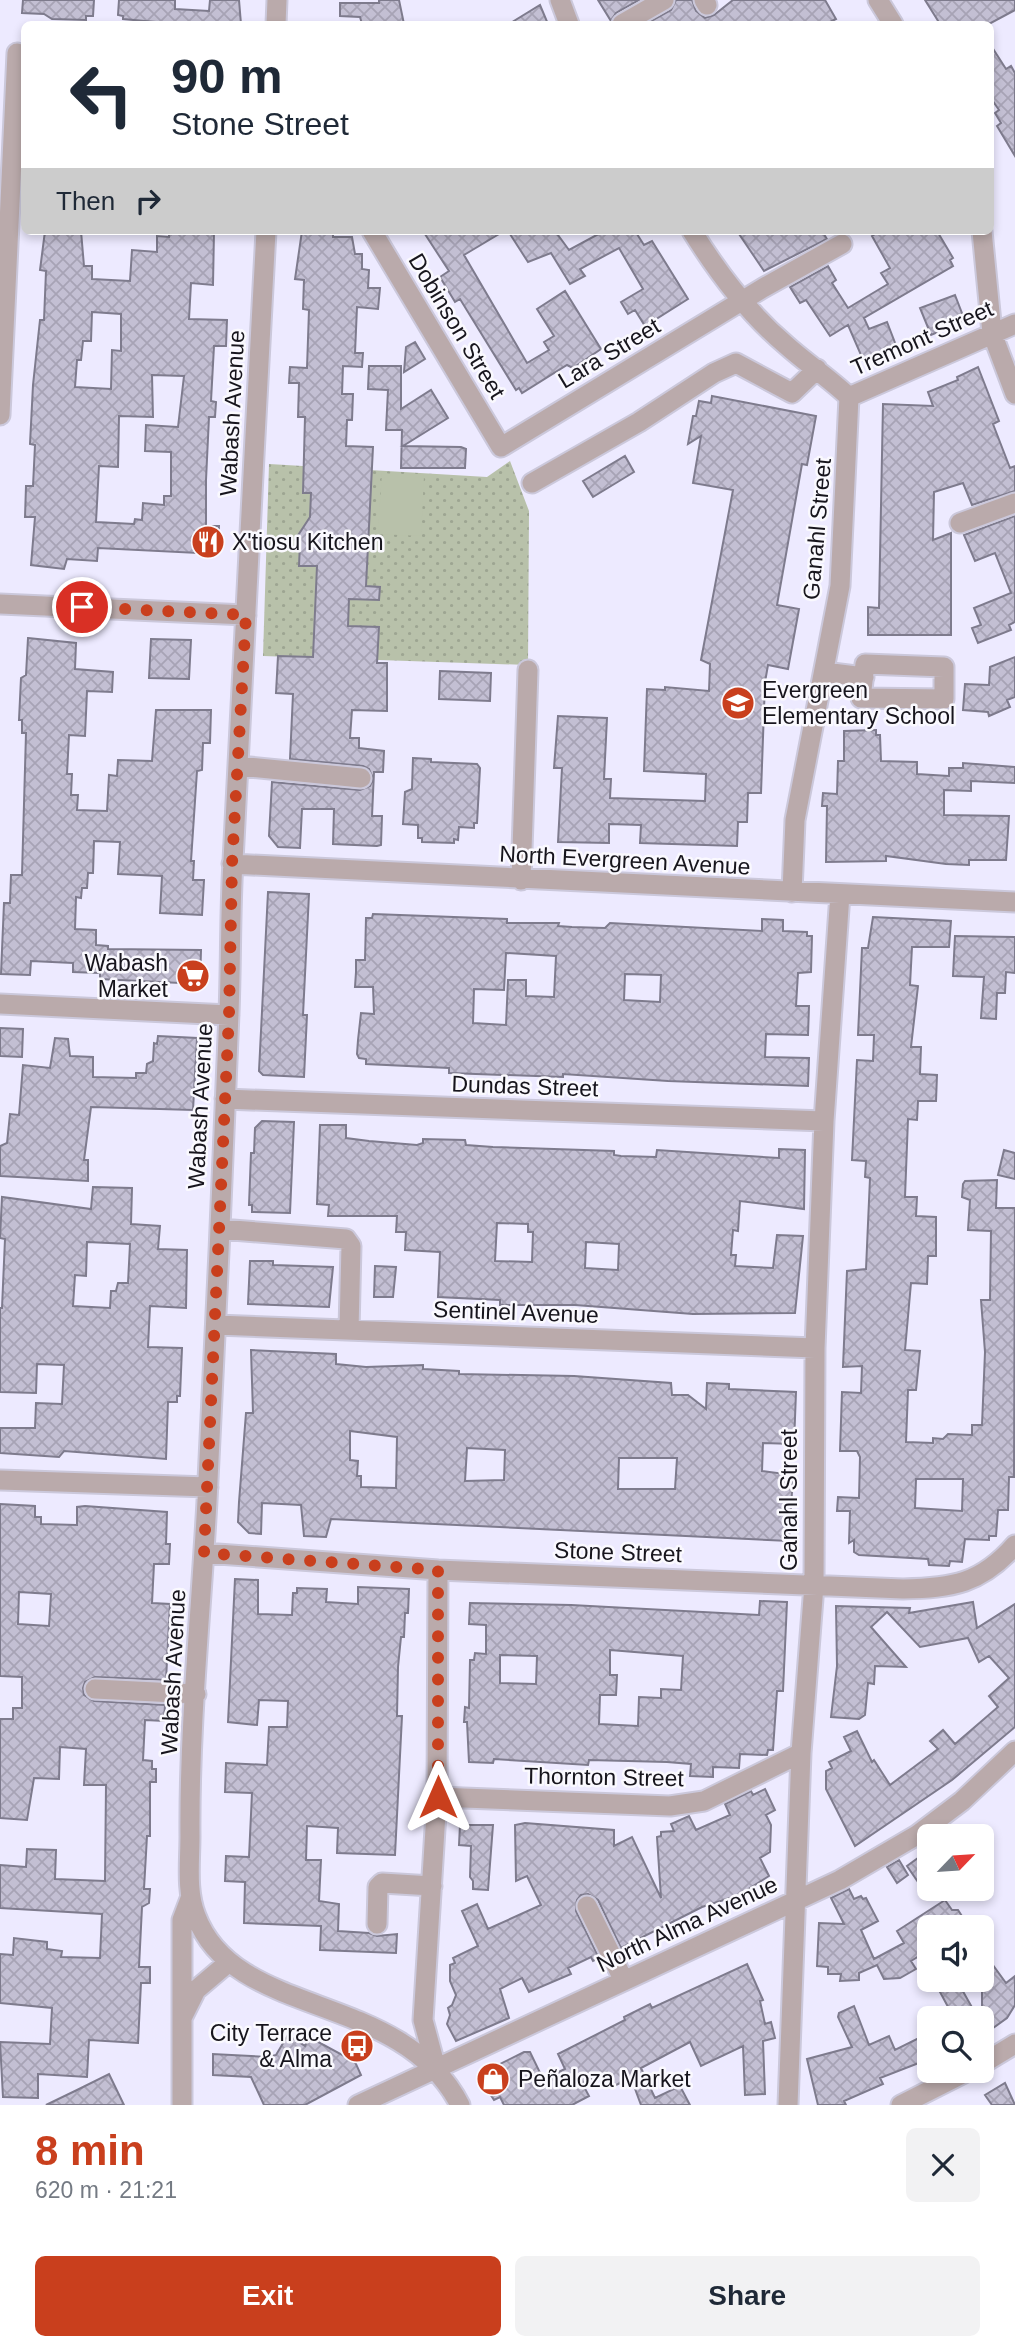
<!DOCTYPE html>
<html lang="en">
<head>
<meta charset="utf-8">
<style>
	body { margin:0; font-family:Arial,sans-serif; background:#f2f2f3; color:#1f2937; height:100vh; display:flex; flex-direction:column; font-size:26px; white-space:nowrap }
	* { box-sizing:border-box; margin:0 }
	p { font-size:23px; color:#747a83 }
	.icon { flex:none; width:38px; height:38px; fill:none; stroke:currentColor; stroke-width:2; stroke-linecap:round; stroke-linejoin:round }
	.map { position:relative; height:2105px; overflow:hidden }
	.sheet { display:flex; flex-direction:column; background:#fff; flex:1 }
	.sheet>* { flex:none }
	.guide { position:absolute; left:21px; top:21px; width:973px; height:214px; border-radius:10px; box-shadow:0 4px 10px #0003; background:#fff; color:#1f2937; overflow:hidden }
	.needle { width:46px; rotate:65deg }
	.tools { position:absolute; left:917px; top:1824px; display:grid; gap:14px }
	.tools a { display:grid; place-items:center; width:77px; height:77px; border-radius:10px; background:#fff; box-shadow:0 4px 10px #0003; font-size:35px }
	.pin { position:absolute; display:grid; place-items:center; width:60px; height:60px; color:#fff; margin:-30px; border:4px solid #fff; border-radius:50%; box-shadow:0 2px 7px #0007 }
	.me { position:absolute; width:77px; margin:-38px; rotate:0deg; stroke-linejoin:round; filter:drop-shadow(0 0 5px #0008) }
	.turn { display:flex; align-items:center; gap:24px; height:147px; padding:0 35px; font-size:32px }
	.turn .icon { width:91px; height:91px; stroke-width:2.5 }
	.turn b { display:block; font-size:49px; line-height:60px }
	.then { display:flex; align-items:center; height:66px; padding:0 35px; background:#0003; gap:14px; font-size:26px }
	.round { display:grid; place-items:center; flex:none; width:74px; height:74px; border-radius:10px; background:#f2f2f3 }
	.summary { display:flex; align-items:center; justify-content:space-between; height:119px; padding:0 35px }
	h1 { font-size:42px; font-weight:600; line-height:52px; color:#c93f1d }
	.action { display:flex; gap:14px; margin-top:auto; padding:14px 35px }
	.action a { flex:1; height:80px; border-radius:10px; background:#c93f1d; color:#fff; font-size:28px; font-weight:600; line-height:80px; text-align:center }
	.action a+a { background:#f2f2f3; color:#1f2937 }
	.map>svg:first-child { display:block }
	.grass { fill:url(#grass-dots) }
	.pitch { fill:#b8c1aa }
	.building { fill:url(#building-cross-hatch); stroke:#7e7b8d; stroke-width:2; fill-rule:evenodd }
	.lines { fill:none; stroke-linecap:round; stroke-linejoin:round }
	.minor-casing { stroke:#cbc8db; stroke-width:23 }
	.minor { stroke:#baaaab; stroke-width:19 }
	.route { stroke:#c93f1d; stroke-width:12; stroke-dasharray:0 21.6 }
	.labels { text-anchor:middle; stroke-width:5; stroke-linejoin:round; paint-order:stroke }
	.street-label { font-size:23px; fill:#17151d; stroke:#faf9fe }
	.poi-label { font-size:23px; fill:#17151d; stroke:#faf9fe; text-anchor:start }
</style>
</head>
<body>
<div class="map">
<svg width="1015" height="2105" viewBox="0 0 1015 2105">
	<defs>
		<pattern id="grass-dots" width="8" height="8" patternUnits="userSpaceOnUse" patternTransform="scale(1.75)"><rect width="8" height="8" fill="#b8c1aa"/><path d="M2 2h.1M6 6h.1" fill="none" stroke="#9da592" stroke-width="1.8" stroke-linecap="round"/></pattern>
		<pattern id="building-cross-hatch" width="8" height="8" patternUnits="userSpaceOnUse" patternTransform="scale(1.75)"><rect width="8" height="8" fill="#c3bfd3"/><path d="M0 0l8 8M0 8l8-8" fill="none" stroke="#a7a3b5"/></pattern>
	</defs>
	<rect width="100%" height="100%" fill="#edeaff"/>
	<path class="grass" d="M510 461 529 511 528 665 263 656 269 464 487 477Z"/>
	<path class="pitch" d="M382 473 424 476 421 536 378 534Z"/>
	<path class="building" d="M23 0H94L93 16H86V20L52 19 44 14 22 13Z
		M119 0H175V9L209 11 210 0H239L241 24H178L123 19V16L118 15Z
		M379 0H399L404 24H362L360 17 340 16V3H379Z
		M598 0H639L616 13 611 21Z
		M676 0H692L696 11 705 18 714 15 733 0H825L836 19 826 24H646L671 10Z
		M925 0H1015V10L989 24H940Z
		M540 5 548 24H509Z
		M990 44 1006 69 1011 66 1015 73V156L997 126 1001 123 995 113 999 110 990 97Z
		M45 231H81L84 266H92V279L130 281 132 250 157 252V236L169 237V231H214L213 285 191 283 189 319 227 320 226 346H214L211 401 216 402 215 417H209L206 480V526H219L218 554 98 548 97 561 67 559 64 569 31 565 35 517H25L26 486H33L35 445 30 444 33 385 40 320H44L46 271 40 270ZM92 312 121 314V351L112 350 111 389 75 387 77 360H81L83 341H91ZM152 375 184 376 178 427 146 425 145 451 171 452V496H164V505L143 503 142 520 135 519 134 524 96 522 99 466 118 467 119 416 153 417Z
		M302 231H333V237H352L355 254H362V269L369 270 368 288H380L378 309 357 307 355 353H363L362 367 343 366 342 394H353L352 420H347L346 446 373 447 366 586 380 587 379 600 349 599 348 626 379 627 377 663H387V711L352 710 350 738H359V748L384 751 383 772H374L372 816H382L381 845 377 846 333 844 334 809H302L300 848 278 847 269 836 272 782 360 790 370 786 373 779 369 769 363 766 290 759 293 694 276 693 278 656 313 657 317 566H299L300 543 295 540 310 517 311 493H303L305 417H298L299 383H289L290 367 307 368 309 310 303 309 304 280 295 279Z
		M423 231H504L464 255 527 363 549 350 544 342 554 336 537 309 565 291 601 349 573 368 567 365 522 393 519 388 516 390 460 299 455 302 440 277 449 271Z
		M508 231H555L569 250 604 231H635L644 245 652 241 688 299 645 326 635 310 628 314 621 302 643 289 619 248 580 269 585 276 570 284 551 253 528 262Z
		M737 231H822L827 239 764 271Z
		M880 231H937L953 258 950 260 953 266 864 318 869 329 887 322 897 348 864 362 848 325 830 336 806 300 800 303 790 287 828 266 836 280 832 283 848 308 888 284 881 273 890 268 872 236Z
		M955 295 965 321 931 335 920 308Z
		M415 342 425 359 404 372 406 347Z
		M369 366H401V409L431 390 448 418 403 446 461 447 466 449 465 468H401L402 430H386L388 390 368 389Z
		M978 367 999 421 993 424 1010 468 1015 466V491L972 505 963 483 934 492 933 540 951 533V635H868V607L879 608 883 404 933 406 928 392 958 380 957 377Z
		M712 396 816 416 807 465 802 464 777 605 799 609 788 669 768 665 765 682 761 793H748L747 822H738L737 846 640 843 641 825 609 824V843L558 842 562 768H554L558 716 607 718 604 779H611L610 798 705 801 706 774 644 771 647 689 665 690V687L709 691 710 664 701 660 733 490 693 483 701 436 688 444 693 416H696L699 401 711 403Z
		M625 456 634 472 593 497 583 481Z
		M1015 516V622L1009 625 1011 630 978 643 972 628 981 625 974 608 1011 593 995 553 975 561 964 535Z
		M28 638 76 643 75 669 113 672 112 692 87 691 85 736 69 735 67 774H72L71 795H78L77 810 107 811 109 775 117 776 118 760 152 761 156 710H211L210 743H203L202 770 197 771 191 861H194L193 880H204L202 915 160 913 162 876 118 874 120 842 94 841 93 873H88L87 888H82L81 898 76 897 75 929 96 930V945L108 946V949L201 950 200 984 100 979V973L73 972V963L31 961 30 975 1 974 4 903H10L11 875H22L26 733H22V720H19L21 678 26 675Z
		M151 639 191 640 189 679 149 678Z
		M1015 657V697L1007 700 1010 707 989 716 988 712 963 710 965 684 989 685 990 667Z
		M440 671 491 673 490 701 439 699Z
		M876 730V735H880L881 761 917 762V774L949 776V768H963V763L1015 767V783L971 781V791L944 790V815L1009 816 1006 860H969V865L946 864 886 856V861L826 862 827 806H822L823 793 837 794 838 761H844V731Z
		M413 758 431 759V762L477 764 480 768 477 823H474V828L459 827 458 840 454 839V843L422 842V838H418V825L403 824 405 792 412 789Z
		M268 892 309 894 303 1015H307L304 1077 263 1075 259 1071Z
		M373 914 507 919V923H559L558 926 572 927 605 928 610 923 762 931V919L783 920V931L807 932V936H812L811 972 798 973 796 1006H809L808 1035 766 1034 765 1057 809 1058 808 1086 668 1081 563 1074V1077L449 1073V1068L366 1064V1059L359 1058 357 1054 358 1040 361 1013 374 1014 373 987H355L356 972V960H365L366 918H372ZM506 953 556 956 554 997 526 996V980H508L506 1025 473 1023 474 989 504 990ZM625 974 661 975 660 1002 624 1000Z
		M873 917 951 921 949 947H912L910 985 918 986 911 1047H921L920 1074 937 1075 936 1101H918L917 1120 908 1119 905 1197H917L916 1216 936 1217V1256H928L927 1284 911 1283 905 1350 920 1351 916 1390H908L906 1442 933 1443V1438L943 1439 948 1434 972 1435V1425H982L985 1352 981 1300H990L991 1231 968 1230 970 1200 962 1197 963 1184 965 1181 997 1180 996 1208H1015L1014 1477H1009L1008 1510H998L996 1536H989V1540L965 1539 962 1562 950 1561 949 1566 929 1565 928 1559 859 1555 854 1552V1540L849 1543 850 1511H837L838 1497 859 1498 860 1457 857 1451H840L842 1392 861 1393 862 1366 843 1367 847 1271 866 1269 870 1178 865 1177 866 1161 852 1160 857 1060 873 1061 874 1035H858L862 948H868ZM916 1479H963L962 1511 915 1508Z
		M955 936 1015 937V973L1006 972 1005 993H997L996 1019 981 1018 984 977 953 976Z
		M0 1028 23 1029 22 1057 0 1056Z
		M158 1036 197 1038 193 1110 91 1107 84 1160H88V1181L0 1176V1146L7 1143 10 1114 19 1115 23 1065 50 1068 55 1038 68 1039 70 1056 93 1057V1077L136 1078V1073H146L147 1064 153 1061 154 1043 157 1044Z
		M262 1121 294 1122 290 1213 252 1212V1205H249L251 1153H254L255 1128Z
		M320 1125H346V1138L369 1141 417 1145 423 1143V1139L465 1140 466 1145 493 1147 614 1151V1155L621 1156 656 1157 657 1150 779 1158V1149L805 1150 804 1209 740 1201 738 1231 733 1230 731 1255H736L735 1266 773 1268 777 1235 803 1236 795 1313 693 1314 575 1305H500V1300L438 1297 440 1252 405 1250 406 1232H396L397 1216H328L329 1205 317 1204ZM497 1223 528 1224V1232H533L532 1262 495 1261ZM586 1242 619 1244 618 1270 585 1268Z
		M1004 1150 1015 1153V1179L998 1175Z
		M93 1187 132 1188 131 1224 160 1226 158 1249 187 1250 186 1308 150 1306 148 1347 182 1348 180 1396H177V1402H168L166 1459 64 1451 59 1457 0 1453V1428H35L36 1403 62 1404 64 1365 37 1364 36 1393 0 1392V1308H2L5 1239 0 1238 2 1197 91 1209ZM87 1242 130 1244 128 1283H118L116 1291H111L110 1308 73 1306 75 1275 86 1276Z
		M250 1261H273V1265L333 1267 329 1307 248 1304Z
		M375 1266 396 1267 393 1297H374Z
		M251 1350 336 1354V1364L366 1367 423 1365V1369L459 1371V1374L574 1376 671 1383 672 1395H688L706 1409 707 1383 729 1384V1389L796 1392 794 1444 763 1443 762 1471 793 1475 789 1541 331 1519 326 1537 304 1536 301 1505 262 1503 261 1534 249 1533 238 1522 239 1502 246 1413H253ZM350 1431 397 1437 396 1488 361 1487V1476H357L358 1461 350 1460ZM467 1448 505 1450 504 1480 465 1481ZM619 1458H677L675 1489H618Z
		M0 1504 35 1506V1517H41V1524L77 1525V1507L85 1506 167 1512 166 1544H170L169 1564H154L152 1603 170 1604 166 1680 95 1677 85 1682 83 1688 84 1695 94 1701 165 1705 164 1721 145 1720 143 1760 152 1761V1769H156V1782H150V1836H147L144 1889H150L149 1903 142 1907 139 1967H150V1983H141L138 2043 89 2040 87 2077 38 2074V2098L3 2097 0 2042 50 2044 52 2008 0 2003V1954L13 1955 14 1938 47 1942V1949L62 1951 61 1957 100 1958 102 1914 0 1908V1865L26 1867 27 1849 56 1850 55 1879 105 1881 106 1785H84L86 1749 60 1747 59 1779 34 1778 27 1820 0 1818V1719H13V1708H22V1677L0 1676ZM19 1592 51 1594 49 1626 18 1624Z
		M235 1579 258 1580V1614L292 1615 293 1593H297V1588L327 1589 326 1602 358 1604V1587L409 1589 408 1613H405L404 1637H401L398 1667 397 1716H402L395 1855 337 1853 338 1828 307 1826 306 1860H321L319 1901 339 1904 338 1931 369 1933 377 1936 397 1934 396 1953 320 1950 321 1926 244 1923 245 1882 225 1881 226 1856 249 1857 252 1793 225 1792 226 1763 267 1765 269 1727H287L288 1701 259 1700 257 1725 228 1722Z
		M760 1601 787 1602 783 1691H777L773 1750H768L767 1755 740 1754 739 1768 713 1767V1777L690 1776 691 1764 667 1762 589 1760 588 1765 494 1759 493 1763 469 1762 467 1722H464L465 1707 469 1708 470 1660H474L475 1653 486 1654V1625L469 1624 470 1603 571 1605 759 1615ZM610 1650 683 1656 681 1690 661 1689V1698L639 1697 638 1726 599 1724 600 1695H616L617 1675H610ZM500 1655 537 1656 536 1684 500 1683Z
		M973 1602 977 1628 1015 1604V1727L952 1780 855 1846 826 1789V1771L832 1768 829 1762 851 1751 844 1737 857 1731 872 1762 874 1760 890 1785 938 1749 930 1741 943 1730 955 1744 998 1707 989 1696 1009 1678 989 1656 979 1662 968 1638 920 1647 887 1612 871 1627 906 1667 875 1666 874 1684 868 1683 865 1715 859 1719 831 1717 837 1666 836 1606 910 1608 909 1613Z
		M765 1789 775 1810 766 1815 771 1825 770 1852 760 1858 769 1876 739 1895 702 1907 621 1948 598 1900 588 1894 581 1895 577 1900 576 1911 599 1958 593 1961 591 1957 568 1968 571 1974 529 1992 522 1978 500 1989 509 2018 456 2041 447 2024 450 2015 448 2008 452 2005 456 1995 450 1981V1965L455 1963 453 1958 478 1946 462 1911 477 1904 488 1929 541 1905 527 1876 516 1881 515 1825 525 1823 614 1830V1846L632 1837 661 1898 657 1837 661 1836V1832L674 1831 671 1824 689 1816 696 1830 730 1815 725 1804 751 1791 753 1795Z
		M460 1825H493L488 1890 473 1889V1881L470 1877 471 1846 459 1845Z
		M929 1850V1898L907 1866Z
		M899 1860 908 1875 897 1883 887 1867Z
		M849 1889 854 1899 861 1896 863 1899 866 1898 878 1921 861 1930 874 1959 904 1943 897 1931 945 1900 952 1910H958L969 1927H929V1950L911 1961 916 1969 900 1978 884 1979 877 1965 859 1973V1980L840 1981 841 1974H828V1967L817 1966 819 1923 844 1924 831 1898Z
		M982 1950 1006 1983 1015 1976V2005L1007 2018 993 2028 987 2018H982Z
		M747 1964 763 2000 760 2001 765 2024 771 2022 775 2038 763 2041 765 2094 745 2095 743 2046 701 2066 690 2042 641 2068 655 2098 680 2086 690 2105H641L631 2078 614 2086 607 2072 582 2083 589 2096 572 2105H504L500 2097 494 2100 481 2080 487 2078 484 2072 524 2052H530L543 2079 565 2069 558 2054 625 2020 624 2017 650 2004 652 2008Z
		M933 1979H956L978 2018H954Z
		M854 2006 869 2045 889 2036 895 2050 929 2033V2059L880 2078 883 2084 844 2101 846 2105H818L807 2059 852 2047 838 2017 839 2013Z
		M288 2035 305 2046 309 2037 344 2056 351 2053 361 2075 305 2105H264L251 2077 213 2075V2054L268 2057 276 2055Z
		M109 2074 124 2105H46L77 2090Z
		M1005 2083 1015 2105H992L985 2095Z"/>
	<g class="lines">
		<defs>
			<path id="minor" d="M560 0 569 24
				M704 0 707 5
				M878 0 893 24
				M276 24 277 0
				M622 24 664 0
				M266 231C255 441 243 651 233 861 230 911 231 962 229 1013 223 1176 215 1338 207 1501 201 1612 189 1724 190 1836 190 1862 186 1891 196 1916 235 2020 401 1990 460 2105
				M372 231 501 447 763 288 842 244
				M692 231C718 273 748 313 786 345 806 363 829 378 849 397L840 586 795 820 792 892
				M982 231 992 333 1015 394
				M849 397 1015 324
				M0 415 17 53
				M532 483 639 422 714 373 736 363 792 393 817 369
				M960 523 1015 503
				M0 604 246 615
				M865 664 944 667V699L861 698Z
				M824 672 864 677
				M239 766 361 778
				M232 864 1015 902
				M521 880 528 670
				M0 1004 229 1015
				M225 1099 824 1121
				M220 1229 346 1239 351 1246 349 1330
				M216 1325 815 1348
				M0 1480 208 1487
				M204 1553 438 1570 903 1589C952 1588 981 1584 1015 1545
				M95 1689 196 1694
				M437 1797 670 1806 704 1801 801 1753
				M587 1906 624 1981
				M377 1924 378 1887 382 1883 432 1886
				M183 2016 196 1990 229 1962
				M982 2064 1015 2044
				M436 2068 423 2020 437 1797 438 1570
				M182 2105V1920L190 1899
				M358 2105 840 1880 917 1835 962 1801 1015 1751
				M788 2105 801 1753 814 1585 815 1348 824 1121 840 894
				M901 2105 970 2070"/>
		</defs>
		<use href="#minor" class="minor-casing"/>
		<use href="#minor" class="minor"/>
	</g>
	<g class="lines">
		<path class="route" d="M82 607 246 615 232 864 229 1015 204 1553 438 1570V1797"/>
	</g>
	<defs>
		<symbol id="restaurant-disc" viewBox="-11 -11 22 22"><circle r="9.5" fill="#c93f1d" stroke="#faf9fe"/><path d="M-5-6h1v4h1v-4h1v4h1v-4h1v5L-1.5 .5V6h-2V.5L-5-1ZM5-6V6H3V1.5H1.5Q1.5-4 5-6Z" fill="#fff"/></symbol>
		<symbol id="school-disc" viewBox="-11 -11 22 22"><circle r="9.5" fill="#c93f1d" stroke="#faf9fe"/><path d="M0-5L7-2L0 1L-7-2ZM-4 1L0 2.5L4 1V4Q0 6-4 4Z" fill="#fff"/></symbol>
		<symbol id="supermarket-disc" viewBox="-11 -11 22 22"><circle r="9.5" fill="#c93f1d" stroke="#faf9fe"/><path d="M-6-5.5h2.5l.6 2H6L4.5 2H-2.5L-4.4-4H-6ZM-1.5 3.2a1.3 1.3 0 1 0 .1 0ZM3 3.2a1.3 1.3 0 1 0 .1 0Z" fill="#fff"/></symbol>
		<symbol id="bus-disc" viewBox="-11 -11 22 22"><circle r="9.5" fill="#c93f1d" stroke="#faf9fe"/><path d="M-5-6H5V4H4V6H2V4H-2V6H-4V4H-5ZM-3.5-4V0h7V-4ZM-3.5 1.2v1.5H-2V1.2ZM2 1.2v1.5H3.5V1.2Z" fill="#fff"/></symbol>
		<symbol id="shop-disc" viewBox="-11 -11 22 22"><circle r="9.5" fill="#c93f1d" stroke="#faf9fe"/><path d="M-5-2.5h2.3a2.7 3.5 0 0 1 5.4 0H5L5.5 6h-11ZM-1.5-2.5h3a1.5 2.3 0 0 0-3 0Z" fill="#fff"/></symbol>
	</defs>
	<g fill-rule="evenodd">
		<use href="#restaurant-disc" x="189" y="523" width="38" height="38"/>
		<use href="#school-disc" x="719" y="684" width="38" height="38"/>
		<use href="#supermarket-disc" x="174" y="957" width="38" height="38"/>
		<use href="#bus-disc" x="338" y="2027" width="38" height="38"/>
		<use href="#shop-disc" x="474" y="2060" width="38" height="38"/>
	</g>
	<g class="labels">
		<g class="street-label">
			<text transform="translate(457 326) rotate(59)" y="8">Dobinson Street</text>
			<text transform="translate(922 338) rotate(-24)" y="8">Tremont Street</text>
			<text transform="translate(609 353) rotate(-31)" y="8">Lara Street</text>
			<text transform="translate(232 413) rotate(-87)" y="8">Wabash Avenue</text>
			<text transform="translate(817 529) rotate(-85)" y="8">Ganahl Street</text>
			<text transform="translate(625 860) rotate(3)" y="8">North Evergreen Avenue</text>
			<text transform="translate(525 1086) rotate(2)" y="8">Dundas Street</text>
			<text transform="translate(200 1106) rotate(-87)" y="8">Wabash Avenue</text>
			<text transform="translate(516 1312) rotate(2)" y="8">Sentinel Avenue</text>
			<text transform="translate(789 1500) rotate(-90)" y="8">Ganahl Street</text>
			<text transform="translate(618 1552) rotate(2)" y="8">Stone Street</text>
			<text transform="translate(173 1672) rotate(-87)" y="8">Wabash Avenue</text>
			<text transform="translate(604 1777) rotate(1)" y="8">Thornton Street</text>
			<text transform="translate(687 1924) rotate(-25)" y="8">North Alma Avenue</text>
		</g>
		<g class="poi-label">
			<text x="232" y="550">X'tiosu Kitchen</text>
			<text x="762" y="698">Evergreen<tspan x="762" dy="26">Elementary School</tspan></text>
			<text x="168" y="971" text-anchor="end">Wabash<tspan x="168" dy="26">Market</tspan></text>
			<text x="332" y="2041" text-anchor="end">City Terrace<tspan x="332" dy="26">&amp; Alma</tspan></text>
			<text x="518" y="2087">Peñaloza Market</text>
		</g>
	</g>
</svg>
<div class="tools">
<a><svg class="needle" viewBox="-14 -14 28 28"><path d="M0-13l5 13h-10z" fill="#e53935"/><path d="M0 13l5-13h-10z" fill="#747a83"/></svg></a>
<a><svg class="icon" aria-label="sound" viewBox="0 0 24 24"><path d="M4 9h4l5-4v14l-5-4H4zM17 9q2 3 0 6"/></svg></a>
<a><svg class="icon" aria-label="search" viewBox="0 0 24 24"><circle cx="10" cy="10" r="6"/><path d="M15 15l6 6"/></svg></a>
</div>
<div class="pin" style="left:82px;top:607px;background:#d93025"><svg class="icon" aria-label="arrive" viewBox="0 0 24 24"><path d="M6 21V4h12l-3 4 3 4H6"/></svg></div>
<svg class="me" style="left:438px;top:1797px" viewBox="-20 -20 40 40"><path d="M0-17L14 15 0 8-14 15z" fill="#c93f1d" stroke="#fff" stroke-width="4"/></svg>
<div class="guide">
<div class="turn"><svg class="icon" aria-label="left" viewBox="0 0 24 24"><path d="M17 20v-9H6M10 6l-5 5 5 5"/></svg><div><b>90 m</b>Stone Street</div></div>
<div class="then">Then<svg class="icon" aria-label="right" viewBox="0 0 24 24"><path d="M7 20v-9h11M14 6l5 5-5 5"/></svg></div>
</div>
</div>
<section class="sheet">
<div class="summary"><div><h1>8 min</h1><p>620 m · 21:21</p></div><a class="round"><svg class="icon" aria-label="close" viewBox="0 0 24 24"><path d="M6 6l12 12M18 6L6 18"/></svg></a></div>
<div class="action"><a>Exit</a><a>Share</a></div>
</section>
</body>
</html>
